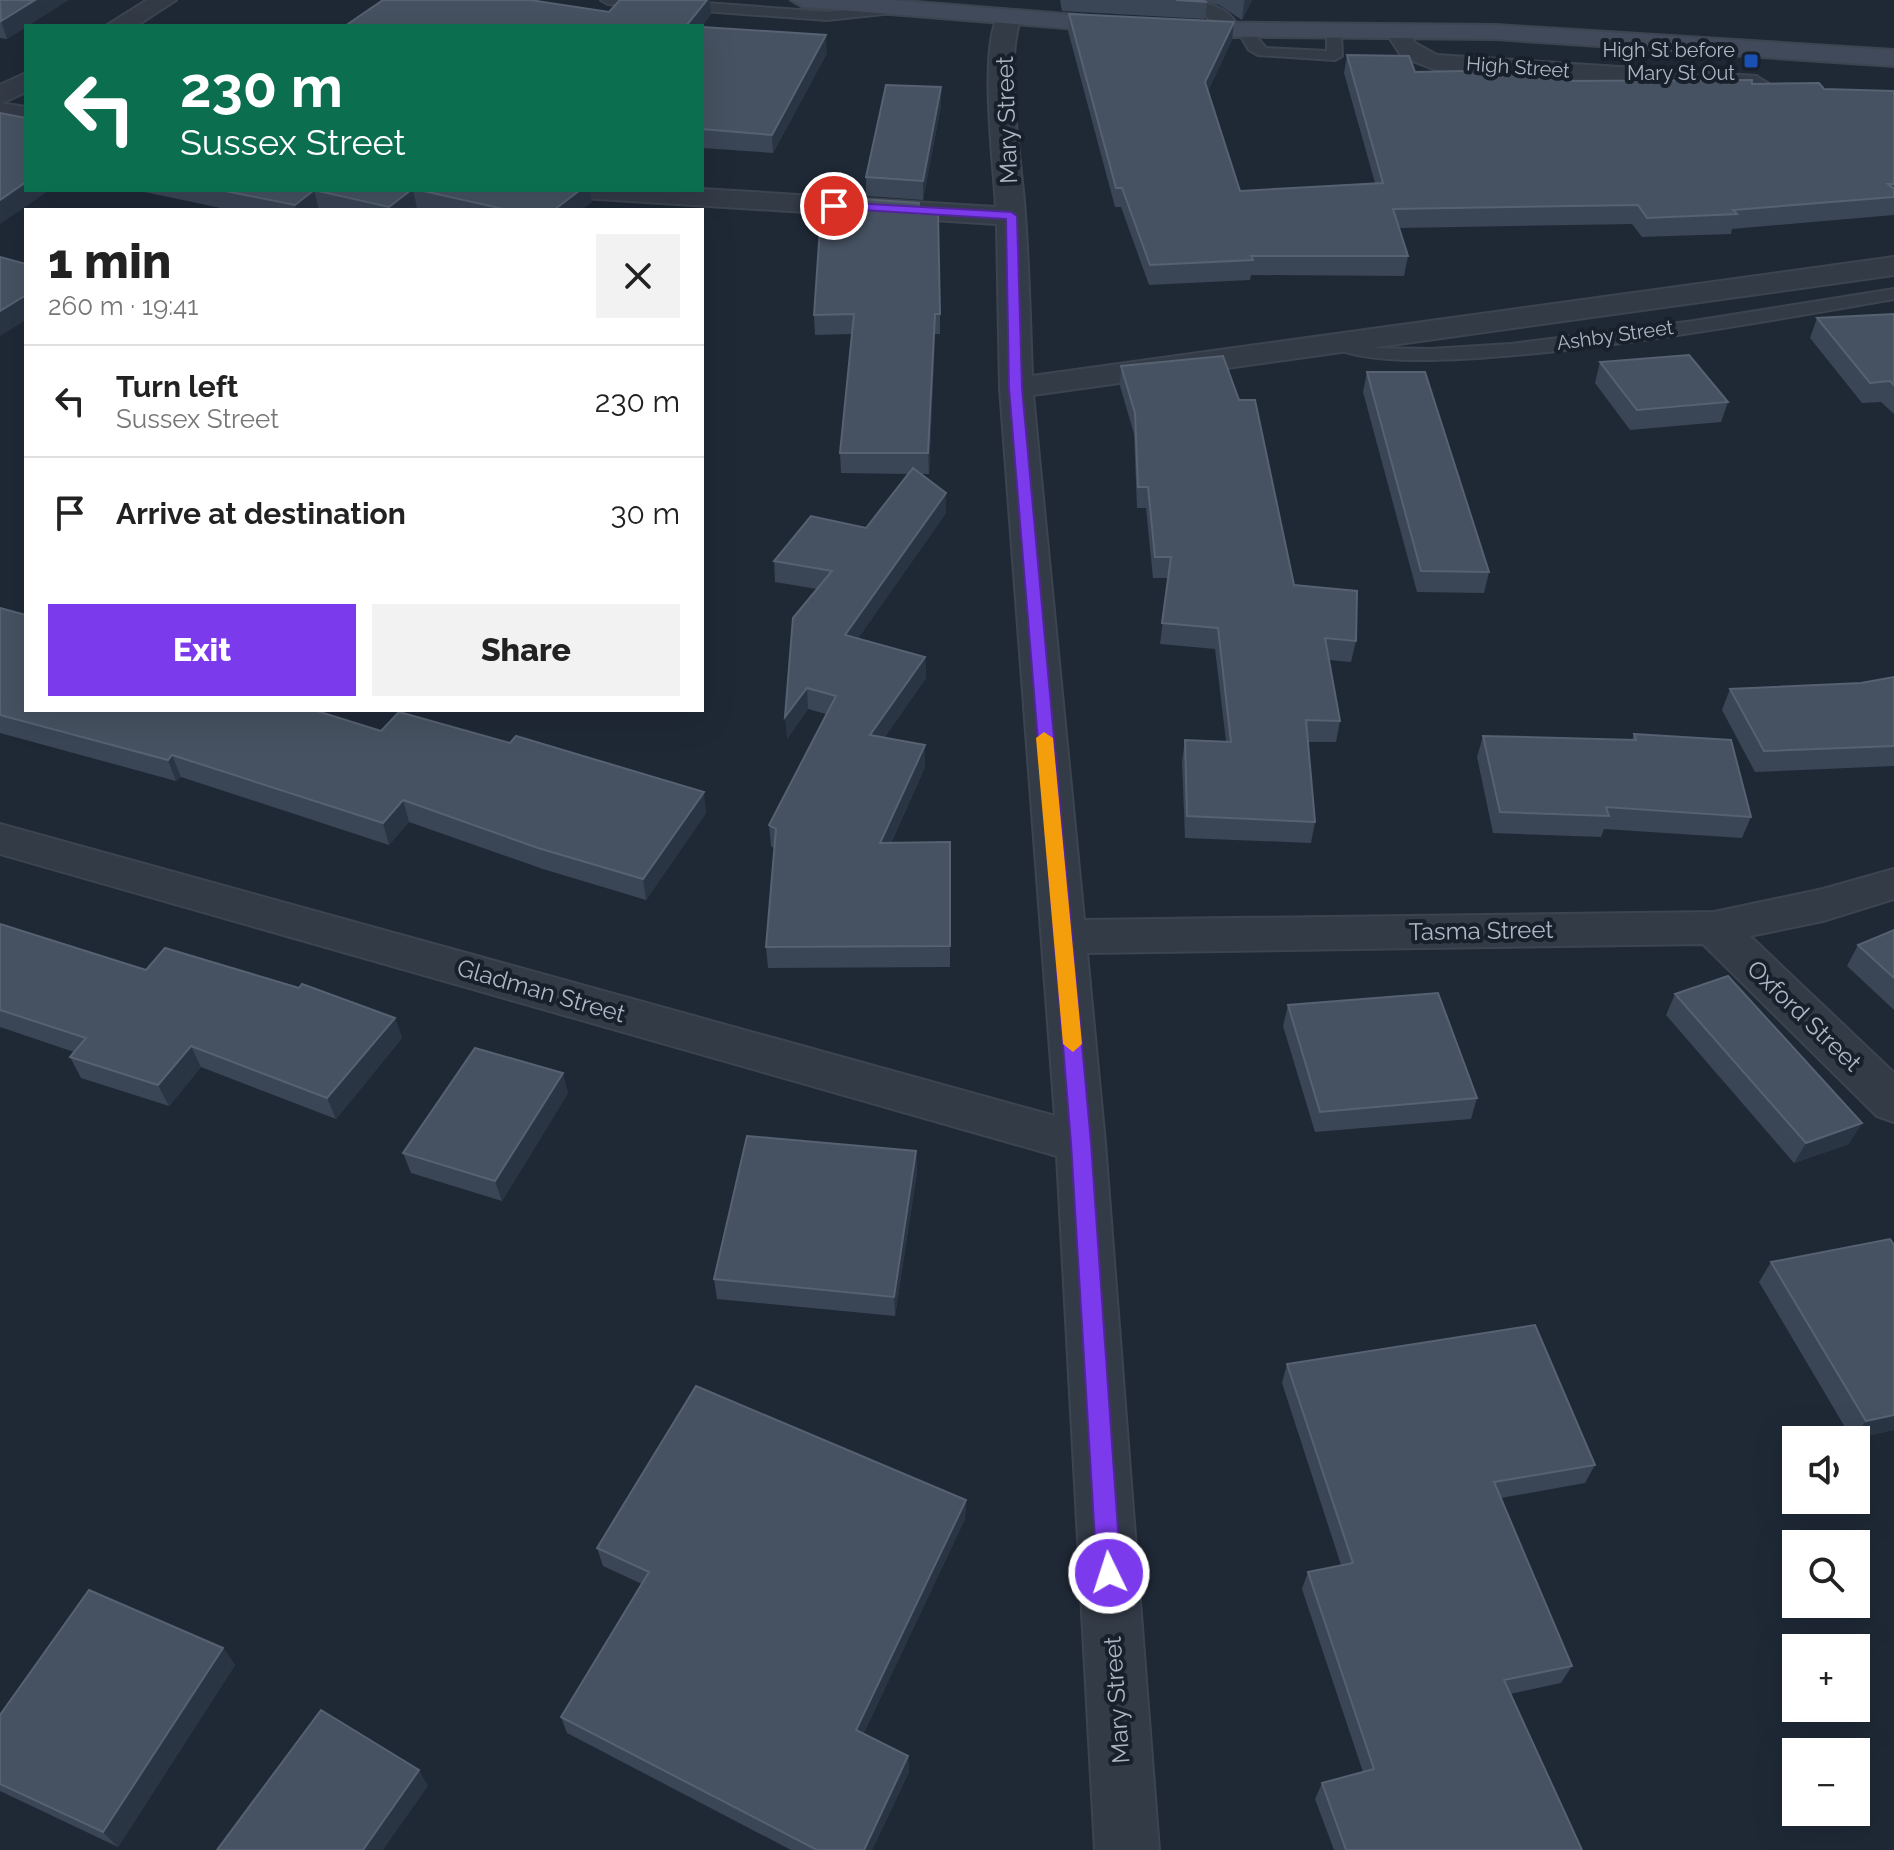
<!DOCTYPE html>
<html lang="en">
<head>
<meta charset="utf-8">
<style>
	body { margin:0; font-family:Raleway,sans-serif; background:#f2f2f2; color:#222; height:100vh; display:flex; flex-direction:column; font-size:30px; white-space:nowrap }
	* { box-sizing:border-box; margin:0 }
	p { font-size:26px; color:#767676 }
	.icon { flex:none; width:44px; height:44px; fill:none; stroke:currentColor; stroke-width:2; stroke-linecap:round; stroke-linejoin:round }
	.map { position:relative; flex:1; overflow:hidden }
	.panel { position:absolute; left:24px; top:208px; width:680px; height:504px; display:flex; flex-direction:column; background:#fff; border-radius:0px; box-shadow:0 8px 32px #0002 }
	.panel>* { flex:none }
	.banner { position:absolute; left:24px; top:24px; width:680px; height:168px; border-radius:0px; box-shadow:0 8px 32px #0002; background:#0b6e4f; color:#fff; overflow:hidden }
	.buttons { position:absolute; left:1782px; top:1426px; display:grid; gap:16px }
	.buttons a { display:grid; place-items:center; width:88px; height:88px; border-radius:0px; background:#fff; box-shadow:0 8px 32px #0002; font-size:40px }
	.pin { position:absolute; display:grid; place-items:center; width:68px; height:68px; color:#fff; margin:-34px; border:4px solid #fff; border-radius:50%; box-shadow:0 2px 8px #0007 }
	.me { position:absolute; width:88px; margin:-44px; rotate:356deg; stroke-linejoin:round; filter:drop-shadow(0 0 6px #0008) }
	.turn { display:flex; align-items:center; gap:28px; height:168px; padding:0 24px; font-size:36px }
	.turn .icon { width:104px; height:104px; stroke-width:2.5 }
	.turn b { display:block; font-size:56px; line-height:68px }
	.round { display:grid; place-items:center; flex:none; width:84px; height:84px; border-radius:0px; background:#f2f2f2 }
	.headline { display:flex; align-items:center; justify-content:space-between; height:136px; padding:0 24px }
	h1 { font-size:48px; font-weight:800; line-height:60px }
	.button { display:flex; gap:16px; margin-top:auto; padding:16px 24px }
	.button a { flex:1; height:92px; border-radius:0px; background:#7c3aed; color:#fff; font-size:32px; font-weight:800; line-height:92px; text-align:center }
	.button a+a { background:#f2f2f2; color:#222 }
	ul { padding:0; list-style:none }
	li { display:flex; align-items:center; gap:24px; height:112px; padding:0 24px; border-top:2px solid #e0e0e0 }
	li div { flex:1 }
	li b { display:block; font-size:30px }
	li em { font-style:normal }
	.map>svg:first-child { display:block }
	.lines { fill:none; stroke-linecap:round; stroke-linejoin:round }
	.service-casing { stroke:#3c4450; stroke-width:4 }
	.minor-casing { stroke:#3c4450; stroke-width:4 }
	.tertiary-casing { stroke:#3c4450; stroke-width:4 }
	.secondary-casing { stroke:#3c4450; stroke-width:4 }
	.service { fill:#333b47; fill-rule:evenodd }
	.minor { fill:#333b47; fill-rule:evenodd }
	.tertiary { fill:#333b47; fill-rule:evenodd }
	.secondary { fill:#414a5a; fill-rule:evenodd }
	.wall { fill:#3a4555 }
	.shaded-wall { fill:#2a3544 }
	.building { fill:#465261; stroke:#566171; stroke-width:2 }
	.route { fill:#7c3aed; stroke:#51269a; stroke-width:2 }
	.slow { fill:#f59e0b }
	.transit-dot { fill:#1a4fb4; stroke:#18202b; stroke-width:3 }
	.labels { text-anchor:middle; stroke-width:8; stroke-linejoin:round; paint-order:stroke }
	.far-poi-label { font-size:20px; fill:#adb6c4; stroke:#18202b; text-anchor:end }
	.far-street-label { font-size:20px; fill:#adb6c4; stroke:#18202b }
	.street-label { font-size:24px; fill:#adb6c4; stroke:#18202b }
</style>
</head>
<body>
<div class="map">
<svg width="1894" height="1850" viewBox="0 0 1894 1850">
	<rect width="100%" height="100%" fill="#1f2936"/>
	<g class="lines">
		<defs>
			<path id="service" d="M601 0H666L827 12 902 4 909 8 902 12 827 20 608 4Z
				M1334 28 1341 32 1342 56 1335 60 1258 55 1249 50 1239 33 1251 30 1266 48 1327 51V32Z
				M1894 289V299C1810 313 1377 396 1328 342L1337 336 1372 348 1430 349 1511 344 1694 321Z"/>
			<path id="minor" d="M1158 0C1191 0 1230 0 1240 32L1237 37H1219L1206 15 1162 5Z
				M1009 11 1021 18C1003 64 1022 163 1025 215 1029 269 1030 323 1032 376L1894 257V275L1033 395 1084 920 1714 912 1823 889 1894 869V899L1823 921 1750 936 1894 1073V1122L1877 1116 1703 944 1087 953 1105 1143 1159 1850H1095L1057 1156 0 854V824L1055 1116 1000 388 997 224 582 198 572 196 568 190 702 189 996 207C994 164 978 45 1000 13Z
				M1397 24 1406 26 1415 43 1437 55 1756 76 1769 84 1756 92 1436 70 1402 57 1385 31Z
				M0 103 26 107V123L0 119Z"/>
			<path id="tertiary" d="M147 0H176L136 26H106Z
				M26 73V92L0 104V85Z"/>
			<path id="secondary" d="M791 0H892L1164 22 1496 25 1894 50V66L1496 39 1164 36 803 7Z"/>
		</defs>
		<use href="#service" class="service-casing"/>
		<use href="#minor" class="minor-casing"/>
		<use href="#tertiary" class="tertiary-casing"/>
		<use href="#secondary" class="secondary-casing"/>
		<use href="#service" class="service"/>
		<use href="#minor" class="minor"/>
		<use href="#tertiary" class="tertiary"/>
		<use href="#secondary" class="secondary"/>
	</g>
	<path class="wall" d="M0 0H68L7 39 0 38Z
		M1060 0H1252L1242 20 1219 5 1207 2 1205 19 1062 11Z
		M1069 14 1232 40 1208 91 1240 191 1375 183 1344 73 1347 55 1415 72 1564 81 1752 84 1824 89 1894 91V215L1732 229 1731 234 1642 237 1632 224 1399 228 1408 256 1404 276 1251 275 1250 280 1149 285 1121 207H1115L1068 31Z
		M702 27 827 53 773 153 702 148Z
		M941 87V105L923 200 866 196V177Z
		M135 190H590L592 202 581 210H427L417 208 414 210H230Z
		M919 213 940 314V334H935L929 474H921L946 513 858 638 925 657 926 678 884 738 925 745V767L891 843 950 842V967L768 968 766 947 774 848 771 846 769 825 826 714 808 709 787 739 817 589 775 582 774 561 866 528 909 474 841 473 840 453 852 334 815 335 814 315Z
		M1894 314V414L1881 402 1862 403 1810 338 1817 318Z
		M1600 362 1728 402 1721 422 1630 430 1595 383Z
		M1121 366 1294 585 1356 641 1351 662 1329 660 1340 721 1336 742H1308L1315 822 1311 843 1185 838 1182 761 1185 740 1226 741 1215 649 1160 644 1168 578H1153L1146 508H1137L1134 434 1120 386Z
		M1367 372 1489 572 1484 593 1417 592 1363 392Z
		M0 608 26 710 381 731 706 813 646 900 543 869 409 822 389 845 181 777 176 781 0 733Z
		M1894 677V766L1755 772 1722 710 1730 689 1861 683Z
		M1634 734 1751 817 1742 838 1604 829 1601 837 1493 833 1477 757 1483 736 1632 740Z
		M0 924 146 970 395 1018 402 1038 336 1119 201 1067 169 1106 81 1078 70 1057 74 1052 0 1027Z
		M1894 930V1010L1847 966 1858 945Z
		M1675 994 1849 1144 1794 1163 1666 1015Z
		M1288 1005 1477 1098 1471 1119 1315 1132 1283 1026Z
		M568 1093 502 1201 411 1173 403 1153Z
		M916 1151 917 1172 895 1316 717 1299 714 1279Z
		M1894 1245V1430L1852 1439 1759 1282 1771 1262Z
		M1287 1364 1595 1465 1585 1483 1501 1498 1572 1666 1561 1683 1510 1694 1582 1850H1334L1315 1799 1322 1783 1363 1772 1302 1589 1308 1572 1341 1565 1282 1383Z
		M966 1500 965 1519 863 1734 908 1756 909 1772 872 1850H791L567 1733 561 1717 642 1584 603 1566 597 1548Z
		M223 1648 235 1665 118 1847 0 1791V1715Z"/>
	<path class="shaded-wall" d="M35 0H68L7 39 1 21Z
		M707 0H710L711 15 702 26H686Z
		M1245 0H1252L1242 20 1244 2Z
		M1234 22 1232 40 1204 100 1205 82Z
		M826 35 827 53 773 153 772 135Z
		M941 87V105L923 200V181Z
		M26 182V190H50L0 224V200Z
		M314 190 319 210H296L295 205Z
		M411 190H413L417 208 414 210H390L389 207Z
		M580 190H590L592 202 581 210H554Z
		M26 295V320L0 336V311Z
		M935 314V334L929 474 928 453Z
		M946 493V513L846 656 845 635Z
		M925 657 926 678 871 756 870 735Z
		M807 688 808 709 787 739 785 717Z
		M925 745V767L881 864 880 843Z
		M172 755 181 777 176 781 168 760Z
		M704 792 706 813 646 900 643 879Z
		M403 800 409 822 389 845 383 823Z
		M395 1018 402 1038 336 1119 327 1098Z
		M191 1046 201 1067 169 1106 158 1085Z
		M563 1073 568 1093 502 1201 495 1181Z
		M1862 1123 1849 1144 1794 1163 1806 1143Z
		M916 1151 917 1172 895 1316 894 1297Z
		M1894 1415V1430L1852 1439 1866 1421Z
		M966 1500 965 1519 858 1746 856 1730Z
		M223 1648 235 1665 118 1847 103 1832Z
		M908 1756 909 1772 872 1850H864Z
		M419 1770 428 1786 383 1850H363Z"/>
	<path class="building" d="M0 0H35L1 21Z
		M383 0H530L609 12 620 0H707L686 26H345Z
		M1176 0H1200L1207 2Z
		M1069 14 1234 22 1205 82 1240 191 1383 183 1347 55 1409 56 1415 72 1557 69 1564 81 1752 80V84L1819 83 1824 89 1894 91V184H1888L1894 189V197L1733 210 1737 214 1647 218 1638 205 1393 209 1408 256H1251L1253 260 1150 265 1122 188H1116Z
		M702 27 826 35 772 135 702 129Z
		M886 85 941 87 923 181 866 177Z
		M0 113 26 118V182L0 200Z
		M220 190H411L389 207 314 190 295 205Z
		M419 190H580L554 210H508Z
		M861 199 919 203 917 214 938 213 940 314H935L928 453H840L854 314 814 315 821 214H857Z
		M0 257 26 264V295L0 311Z
		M1894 314V385L1890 381 1870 383 1817 318Z
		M1689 355 1728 402 1637 410 1600 362Z
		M1223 356 1239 400H1255L1294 585 1357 591 1356 641 1325 638 1340 721 1306 720 1315 822 1187 816 1185 740 1231 742 1218 628 1162 623 1171 557H1155L1148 487H1138L1135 413 1121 366Z
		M1367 372H1425L1489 572 1421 571Z
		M913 468 946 493 845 635 925 657 870 735 925 745 880 843 950 842V946L766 947 776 829 769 825 836 696 807 688 785 717 793 618 832 571 774 561 811 516 866 528Z
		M0 608 26 615V710H314L381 731 399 712 510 743 516 736 704 792 643 879 538 848 403 800 383 823 172 755 168 760 0 715Z
		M1894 677V746L1764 751 1730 689 1861 683Z
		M1634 734 1731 740 1751 817 1606 807 1609 816 1500 812 1483 736 1636 740Z
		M0 924 146 970 165 948 299 988 302 984 395 1018 327 1098 191 1046 158 1085 70 1057 86 1038 0 1010Z
		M1894 930V978L1858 945Z
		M1728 976 1862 1123 1806 1143 1675 994Z
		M1438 993 1477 1098 1320 1112 1288 1005Z
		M475 1048 563 1073 495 1181 403 1153Z
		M747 1136 916 1151 894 1297 714 1279Z
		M1890 1239 1894 1245V1415L1866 1421 1771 1262Z
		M1535 1325 1595 1465 1494 1482 1572 1666 1504 1680 1582 1850H1346L1322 1783 1374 1769 1308 1572 1353 1563 1287 1364Z
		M696 1386 966 1500 856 1730 908 1756 864 1850H817L561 1717 649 1572 597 1548Z
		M89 1590 223 1648 103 1832 0 1784V1715Z
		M321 1710 419 1770 363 1850H217Z"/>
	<path class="route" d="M834 202 1011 212 1017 216 1022 388 1091 1143 1121 1573 1118 1581 1109 1585 1100 1581 1097 1573 1071 1143 1009 388 1006 219 830 208 828 206Z"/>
	<path class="slow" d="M1044 732 1053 738 1082 1044 1073 1052 1063 1044 1036 738Z"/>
	<rect class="transit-dot" x="1743" y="53" width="16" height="16" rx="4"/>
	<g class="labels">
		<g class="far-poi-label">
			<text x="1735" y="57">High St before<tspan x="1735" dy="23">Mary St Out</tspan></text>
		</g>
		<g class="far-street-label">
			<text transform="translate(1518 67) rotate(4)" y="7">High Street</text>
			<text transform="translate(1615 335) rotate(-8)" y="7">Ashby Street</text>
		</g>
		<g class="street-label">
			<text transform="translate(1007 120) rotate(-92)" y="8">Mary Street</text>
			<text transform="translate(1481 931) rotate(-1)" y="8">Tasma Street</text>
			<text transform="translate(541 991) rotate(16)" y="8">Gladman Street</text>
			<text transform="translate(1804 1016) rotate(44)" y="8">Oxford Street</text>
			<text transform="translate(1117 1700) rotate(-94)" y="8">Mary Street</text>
		</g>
	</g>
</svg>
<div class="buttons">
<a><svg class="icon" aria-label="sound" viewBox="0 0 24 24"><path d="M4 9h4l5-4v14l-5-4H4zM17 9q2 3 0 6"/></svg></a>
<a><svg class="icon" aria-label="search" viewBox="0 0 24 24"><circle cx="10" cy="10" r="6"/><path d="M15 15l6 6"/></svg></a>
<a>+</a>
<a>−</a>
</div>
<div class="pin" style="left:834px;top:206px;background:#d93025"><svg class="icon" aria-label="arrive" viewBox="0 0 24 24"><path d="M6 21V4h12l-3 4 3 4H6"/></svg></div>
<svg class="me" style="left:1109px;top:1573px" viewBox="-20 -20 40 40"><circle r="17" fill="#7c3aed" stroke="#fff" stroke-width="3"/><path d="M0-11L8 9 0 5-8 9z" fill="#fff"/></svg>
<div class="banner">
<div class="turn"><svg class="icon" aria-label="left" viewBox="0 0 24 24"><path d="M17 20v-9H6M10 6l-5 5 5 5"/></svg><div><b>230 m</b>Sussex Street</div></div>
</div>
<section class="panel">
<div class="headline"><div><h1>1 min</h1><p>260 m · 19:41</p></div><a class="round"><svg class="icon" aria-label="close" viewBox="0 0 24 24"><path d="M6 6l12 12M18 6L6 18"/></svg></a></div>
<ul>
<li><svg class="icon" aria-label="left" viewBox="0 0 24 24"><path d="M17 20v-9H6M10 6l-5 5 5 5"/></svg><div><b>Turn left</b><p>Sussex Street</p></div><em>230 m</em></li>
<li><svg class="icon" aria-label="arrive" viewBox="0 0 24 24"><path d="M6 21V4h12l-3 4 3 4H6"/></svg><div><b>Arrive at destination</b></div><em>30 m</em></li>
</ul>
<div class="button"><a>Exit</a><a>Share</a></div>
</section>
</div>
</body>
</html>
